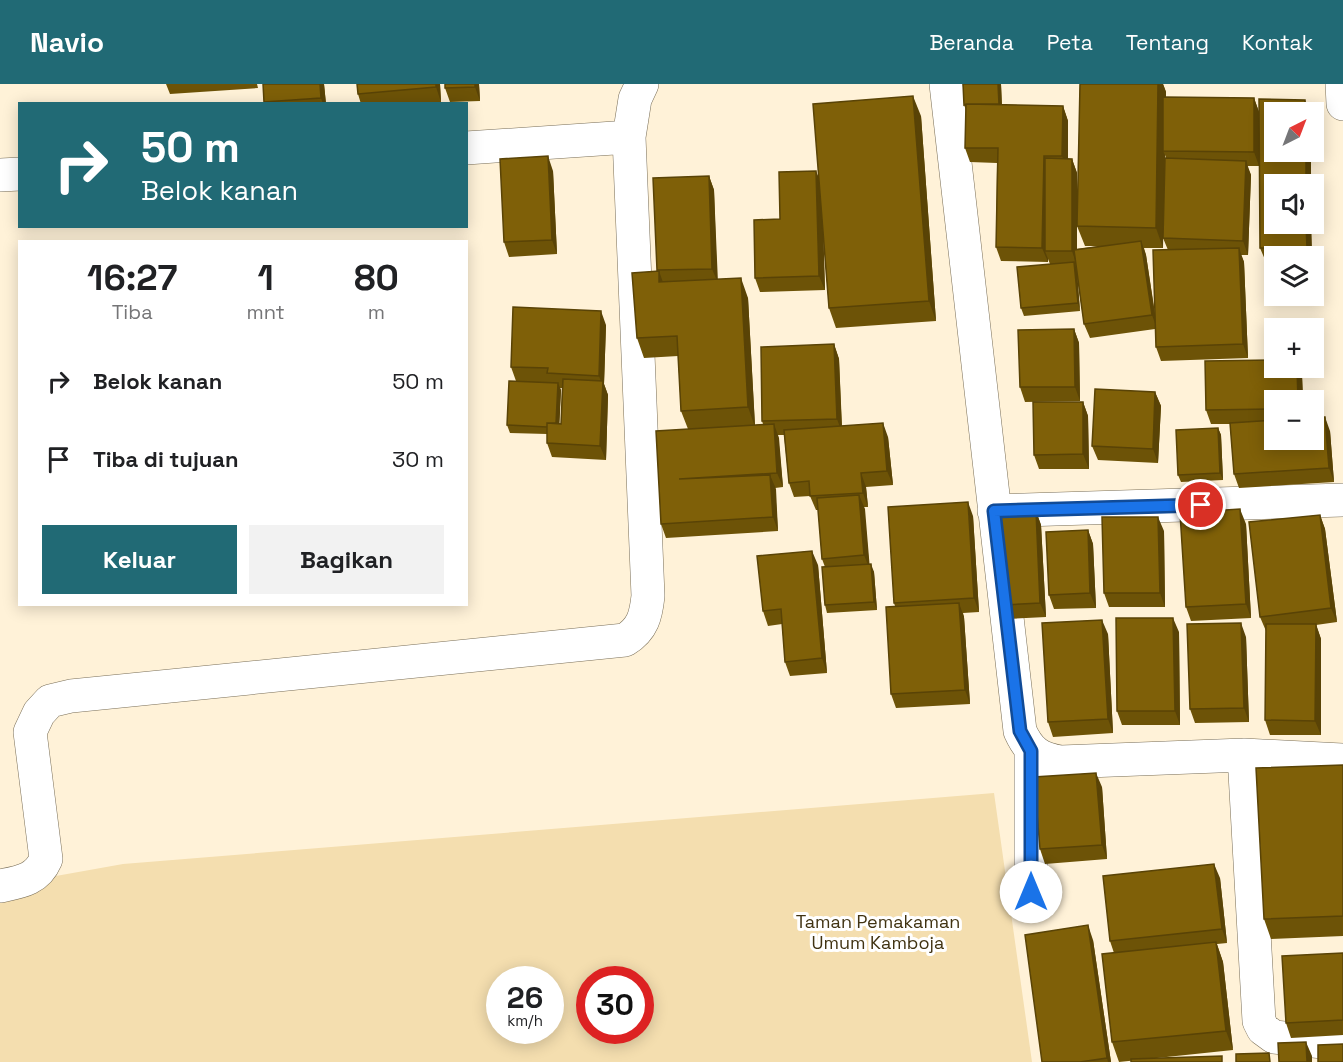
<!DOCTYPE html>
<html lang="id">
<head>
<meta charset="utf-8">
<style>
	body { margin:0; font-family:"Space Grotesk",sans-serif; background:#f2f2f2; color:#202124; height:100vh; display:flex; flex-direction:column; font-size:22px; white-space:nowrap }
	* { box-sizing:border-box; margin:0 }
	p { font-size:20px; color:#757577 }
	.icon { flex:none; width:33px; height:33px; fill:none; stroke:currentColor; stroke-width:2; stroke-linecap:round; stroke-linejoin:round }
	.map { position:relative; flex:1; overflow:hidden }
	.panel { position:absolute; left:18px; top:156px; width:450px; height:366px; display:flex; flex-direction:column; background:#fff; border-radius:0px; box-shadow:0 3px 15px #0003 }
	.panel>* { flex:none }
	.hud { position:absolute; left:18px; top:18px; width:450px; height:126px; border-radius:0px; box-shadow:0 3px 15px #0003; background:#216a75; color:#fff; overflow:hidden }
	.needle { width:39px; rotate:42deg }
	.fabs { position:absolute; left:1264px; top:18px; display:grid; gap:12px }
	.fabs a { display:grid; place-items:center; width:60px; height:60px; border-radius:0px; background:#fff; box-shadow:0 3px 15px #0003; font-size:30px }
	.speed { position:absolute; left:486px; top:882px; display:flex; gap:12px; font-size:30px; font-weight:700; text-align:center }
	.speed>* { display:grid; place-content:center; width:78px; height:78px; border-radius:50%; background:#fff; box-shadow:0 3px 15px #0003; line-height:1 }
	.speed small { font-size:15px; font-weight:400 }
	.speed .limit { border:9px solid #d22; background:#fff; color:#111 }
	.pin { position:absolute; display:grid; place-items:center; width:51px; height:51px; color:#fff; margin:-26px; border:3px solid #fff; border-radius:50%; box-shadow:0 2px 6px #0007 }
	.me { position:absolute; width:66px; margin:-33px; rotate:0deg; stroke-linejoin:round; filter:drop-shadow(0 0 4px #0008) }
	.turn { display:flex; align-items:center; gap:21px; height:126px; padding:0 24px; font-size:27px }
	.turn .icon { width:78px; height:78px; stroke-width:2.5 }
	.turn b { display:block; font-size:42px; line-height:51px }
	.eta { display:flex; justify-content:space-evenly; align-items:center; height:102px; text-align:center }
	.eta b { font-size:36px; font-weight:600; line-height:42px }
	.cta { display:flex; gap:12px; margin-top:auto; padding:12px 24px }
	.cta a { flex:1; height:69px; border-radius:0px; background:#216a75; color:#fff; font-size:24px; font-weight:600; line-height:69px; text-align:center }
	.cta a+a { background:#f2f2f2; color:#202124 }
	ul { padding:0; list-style:none }
	li { display:flex; align-items:center; gap:18px; height:78px; padding:0 24px }
	li div { flex:1 }
	li b { display:block; font-size:22px }
	li em { font-style:normal }
	header { display:flex; align-items:center; gap:36px; box-sizing:border-box; height:84px; padding:0 30px; background:#216a75; color:#fff }
	header strong { font-size:28px }
	nav { display:flex; gap:33px; margin-inline-start:auto; font-size:21px }
	.map>svg:first-child { display:block }
	.green { fill:#f4deaf; fill-rule:evenodd }
	.lines { fill:none; stroke-linecap:round; stroke-linejoin:round }
	.minor-casing { stroke:#7a6f58; stroke-width:34 }
	.minor { stroke:#fff; stroke-width:33 }
	.wall { fill:#6d5307; fill-rule:evenodd }
	.shaded-wall { fill:#594306 }
	.building { fill:#7f6008; stroke:#594306; stroke-width:1.5 }
	.route-casing { stroke:#114b97; stroke-width:15 }
	.route { stroke:#1a73e8; stroke-width:10 }
	.labels { text-anchor:middle; stroke-width:6; stroke-linejoin:round; paint-order:stroke }
	.park-label { font-size:18px; fill:#413312; stroke:#fff }
</style>
</head>
<body>
<header>
<strong>Navio</strong>
<nav><a>Beranda</a><a>Peta</a><a>Tentang</a><a>Kontak</a></nav>
</header>
<div class="map">
<svg width="1343" height="978" viewBox="0 0 1343 978">
	<rect width="100%" height="100%" fill="#fff2d8"/>
	<path class="green" d="M994 709 1032 978H0V802L123 780ZM500 896H550V946H500ZM590 896H640V946H590Z"/>
	<g class="lines">
		<defs>
			<path id="minor" d="M946 0 1020 647C1029 667 1039 675 1061 678L1244 671 1343 676
				M1342 0 1343 20
				M466 64 629 53
				M0 91 20 90
				M994 427 1343 416
				M1244 671 1259 937 1263 945 1274 953 1343 960
				M0 802C20 798 37 796 46 775L30 648 39 629 50 617 71 612 625 556C643 545 646 531 648 512L629 53 635 15 642 0
				M1031 808V667"/>
		</defs>
		<use href="#minor" class="minor-casing"/>
		<use href="#minor" class="minor"/>
	</g>
	<path class="wall" d="M166 0H257L258 4 170 10Z
		M263 0H324L326 20H264Z
		M440 0 441 18 421 20H361L358 10Z
		M445 0H479L480 17 450 18 445 4Z
		M963 0H1001L1002 21 1063 22 1068 37V75H1072L1077 89V165L1099 162H1085L1077 142 1080 0H1163L1166 8V13L1254 14 1259 28V82H1247L1251 91 1248 171H1241L1244 178 1248 274 1161 277 1156 263 1155 245 1090 254 1084 240 1077 192 1080 227 1024 232 1021 224 1050 180 1048 175V178L1001 177 996 163 997 79 970 78 965 64 966 26 964 21ZM1165 71 1166 74 1163 141ZM1163 154 1168 166 1155 229 1146 171 1144 164H1163Z
		M921 32 936 237 836 244 829 224 823 149 825 206 760 208 755 194 780 135 818 92Z
		M553 87 557 170 509 173 504 158Z
		M709 92 714 106 717 195 748 214 755 341 763 340 762 337 834 260 839 275 842 342 888 353 893 401 866 403 868 423H864L869 480 874 488 877 526 827 529 825 521V483L822 475 818 426H816L810 412 794 413 789 399 784 351H778L783 403 775 404 778 447 666 454 661 440 688 345 681 327 678 272 644 274 637 254 657 186Z
		M1311 140 1312 172H1275V178H1266L1260 164Z
		M606 241 604 300 608 311 606 376 552 373 547 359V350L510 349 507 341 516 297 511 283ZM560 304H562L561 340 559 339 561 306Z
		M1074 245 1079 259 1080 317 1025 318 1020 303Z
		M1275 284H1300L1302 291 1303 316H1275V356L1330 347 1334 398 1239 404 1234 390 1230 340H1211L1206 326Z
		M1155 308 1161 322 1158 379 1098 376 1092 362Z
		M1083 318 1088 332 1089 385H1039L1034 371Z
		M1218 344 1221 351 1223 396 1181 398 1178 391Z
		M1036 427 1041 441 1046 533 1009 535 1004 521Z
		M1320 431 1325 445 1337 538 1316 541 1321 555V651H1270L1265 636 1266 547 1260 533Z
		M973 432 979 528 963 529 964 533 970 620 896 624 891 610 895 522 894 519Z
		M1246 440 1251 534 1191 537 1186 523Z
		M1088 446 1093 460 1096 524 1054 525 1049 511Z
		M1164 447 1165 523H1109L1104 509Z
		M818 481 827 589 790 592 785 578 782 540 768 542 763 527Z
		M1179 548 1180 641H1122L1117 627Z
		M1108 550 1113 649 1053 653 1048 638Z
		M1246 553 1249 638 1195 639 1190 625Z
		M1343 681V852L1271 855 1264 835Z
		M1102 703 1107 775 1045 780 1040 765Z
		M1220 794 1227 859 1217 860 1223 878 1233 966 1119 978 1112 958 1114 869 1110 857Z
		M1093 856 1111 978H1042Z
		M1343 869V951L1291 954 1286 939Z"/>
	<path class="shaded-wall" d="M320 0H324L326 20H323L321 14Z
		M436 0H440L441 18 436 3Z
		M475 0H479L480 17 475 3Z
		M998 0H1001L1002 28 999 20Z
		M1158 0H1163L1166 8 1165 67H1163L1165 71 1163 164 1156 144Z
		M913 12 921 32 936 237 929 217Z
		M1254 14 1259 28V82L1254 68Z
		M1305 16 1310 28H1305Z
		M1063 22 1068 37V87L1062 72Z
		M1306 68H1311V100H1306Z
		M548 72 553 87 557 170 552 156Z
		M1044 72 1049 86 1045 167 1048 175V178L1042 164Z
		M1072 75 1077 89V182L1072 167Z
		M1246 77 1251 91 1248 171 1243 157Z
		M816 87 822 101 825 206 819 192Z
		M709 92 714 106 718 199 712 185Z
		M1306 140H1311L1312 172H1310L1307 164Z
		M1141 157 1146 171 1157 245 1152 231Z
		M1239 164 1244 178 1248 274 1243 260Z
		M1074 178 1077 186 1080 227 1078 219Z
		M659 187 666 207 659 198Z
		M741 194 748 214 755 343 748 323Z
		M601 227 606 241 604 300 608 311 606 376 600 362 603 303 599 292Z
		M1074 245 1079 259 1080 317 1075 303Z
		M834 260 839 275 842 349 837 335Z
		M1297 284H1300L1302 291 1303 316H1298Z
		M558 299 561 306 559 351 556 343Z
		M1155 308 1161 322 1158 379 1153 365Z
		M1083 318 1088 332 1089 385 1083 370Z
		M1325 333 1330 347 1334 398 1329 384Z
		M883 339 888 353 893 401 887 387Z
		M774 340 779 354 783 403 777 389Z
		M1218 344 1221 351 1223 396 1220 389Z
		M861 389 866 403 868 423 863 409Z
		M770 391 776 405 778 447 773 433Z
		M859 411 865 425 870 486 864 471Z
		M968 418 973 432 979 528 974 514Z
		M1240 425 1246 440 1251 534 1246 520Z
		M1036 427 1041 441 1046 533 1040 519Z
		M1320 431 1325 445 1337 538 1331 524Z
		M1158 433 1164 447 1165 523 1160 509Z
		M1088 446 1093 460 1096 524 1090 509Z
		M812 467 818 481 827 589 822 574Z
		M871 480 874 488 877 526 874 518Z
		M959 519 964 533 970 620 965 606Z
		M1173 534 1179 548 1180 641 1175 627Z
		M1102 536 1108 550 1113 649 1108 635Z
		M1241 539 1246 553 1249 638 1244 624Z
		M1316 540 1321 555V651L1315 637Z
		M1096 689 1102 703 1107 775 1102 761Z
		M1214 780 1220 794 1227 859 1222 845Z
		M1088 841 1093 856 1111 978H1108L1107 974Z
		M1216 858 1223 878 1233 966 1226 947Z
		M1306 958 1312 972V978H1307Z"/>
	<path class="building" d="M263 0H320L321 14 264 18Z
		M357 0H436V3L358 10Z
		M445 0H475V3L445 4Z
		M963 0H998L999 20H966L964 21Z
		M1080 0H1158L1156 144 1077 142Z
		M913 12 929 217 829 224 813 20Z
		M1163 13 1254 14V68L1163 67Z
		M1259 15 1305 16V28H1275V68H1306V100H1275V140H1306L1307 164H1260Z
		M966 20 1063 22 1062 72H1044L1042 164 996 163 998 64H965Z
		M548 72 552 156 504 158 500 75Z
		M1045 74 1072 75V167H1045Z
		M1165 74 1246 77 1243 157 1163 154Z
		M816 87 819 192 755 194 754 136 780 135 779 88Z
		M709 92 712 185 657 186 653 94Z
		M1141 157 1152 231 1084 240 1074 166Z
		M1239 164 1243 260 1156 263 1153 166Z
		M1074 178 1078 219 1021 224 1017 183Z
		M659 187V198L741 194 748 323 681 327 677 252 637 254 632 189Z
		M513 223 601 227 599 292 547 289 548 284 511 283Z
		M1074 245 1075 303H1020L1018 246Z
		M834 260 837 335 762 337 761 263Z
		M1275 276V284H1297L1298 316H1275V325L1206 326 1205 277Z
		M563 295 603 297 600 362 547 359V339L561 340Z
		M509 297 558 299 556 339H547V343L507 341Z
		M1095 305 1155 308 1153 365 1092 362Z
		M1033 318H1083V370L1034 371Z
		M1314 333H1325L1329 384 1234 390 1230 339 1275 336V356H1314Z
		M883 339 887 387 861 389 863 409 810 412 809 397 789 399 784 346Z
		M774 340 777 389 679 395 770 391 773 433 661 440 656 347Z
		M1218 344 1220 389 1178 391 1176 346Z
		M859 411 864 471 822 475 817 414Z
		M968 418 974 514 894 519 888 423Z
		M1240 425 1246 520 1186 523 1180 429Z
		M1036 427 1040 519 1004 521 1000 428Z
		M1320 431 1331 524 1260 533 1249 438Z
		M1102 433H1158L1160 509H1104Z
		M1088 446 1090 509 1049 511 1046 448Z
		M812 467 822 574 785 578 781 525 763 527 757 472Z
		M871 480 874 518 825 521 822 483Z
		M959 519 965 606 891 610 886 523Z
		M1116 534H1173L1175 627H1117Z
		M1102 536 1108 635 1048 638 1042 539Z
		M1241 539 1244 624 1190 625 1187 540Z
		M1266 540H1316L1315 637 1265 636Z
		M1343 681V832L1264 835 1256 684Z
		M1096 689 1102 761 1040 765 1034 693Z
		M1214 780 1222 845 1110 857 1103 792Z
		M1088 841 1107 974 1080 978H1042L1025 851Z
		M1216 858 1226 947 1112 958 1102 870Z
		M1343 869V936L1286 939 1282 872Z
		M1306 958 1307 978H1279L1278 959Z
		M1343 960V978H1318V961Z
		M1269 969 1270 978H1236V970Z
		M1222 972V978H1131V975Z"/>
	<g class="lines">
		<defs>
			<path id="route" d="M1031 808V667L1020 647 994 427 1201 421"/>
		</defs>
		<use href="#route" class="route-casing"/>
		<use href="#route" class="route"/>
	</g>
	<g class="labels">
		<g class="park-label">
			<text x="878" y="844">Taman Pemakaman<tspan x="878" dy="21">Umum Kamboja</tspan></text>
		</g>
	</g>
</svg>
<div class="fabs">
<a><svg class="needle" viewBox="-14 -14 28 28"><path d="M0-13l5 13h-10z" fill="#e53935"/><path d="M0 13l5-13h-10z" fill="#757577"/></svg></a>
<a><svg class="icon" aria-label="sound" viewBox="0 0 24 24"><path d="M4 9h4l5-4v14l-5-4H4zM17 9q2 3 0 6"/></svg></a>
<a><svg class="icon" aria-label="layers" viewBox="0 0 24 24"><path d="M12 4l9 5-9 5-9-5zM3 14l9 5 9-5"/></svg></a>
<a>+</a>
<a>−</a>
</div>
<div class="speed"><div>26<small>km/h</small></div><div class="limit">30</div></div>
<div class="pin" style="left:1201px;top:421px;background:#d93025"><svg class="icon" aria-label="arrive" viewBox="0 0 24 24"><path d="M6 21V4h12l-3 4 3 4H6"/></svg></div>
<svg class="me" style="left:1031px;top:808px" viewBox="-20 -20 40 40"><circle r="19" fill="#fff"/><path d="M0-13L10 11 0 6-10 11z" fill="#1a73e8"/></svg>
<div class="hud">
<div class="turn"><svg class="icon" aria-label="right" viewBox="0 0 24 24"><path d="M7 20v-9h11M14 6l5 5-5 5"/></svg><div><b>50 m</b>Belok kanan</div></div>
</div>
<section class="panel">
<div class="eta">
<div><b>16:27</b><p>Tiba</p></div>
<div><b>1</b><p>mnt</p></div>
<div><b>80</b><p>m</p></div>
</div>
<ul>
<li><svg class="icon" aria-label="right" viewBox="0 0 24 24"><path d="M7 20v-9h11M14 6l5 5-5 5"/></svg><div><b>Belok kanan</b></div><em>50 m</em></li>
<li><svg class="icon" aria-label="arrive" viewBox="0 0 24 24"><path d="M6 21V4h12l-3 4 3 4H6"/></svg><div><b>Tiba di tujuan</b></div><em>30 m</em></li>
</ul>
<div class="cta"><a>Keluar</a><a>Bagikan</a></div>
</section>
</div>
</body>
</html>
